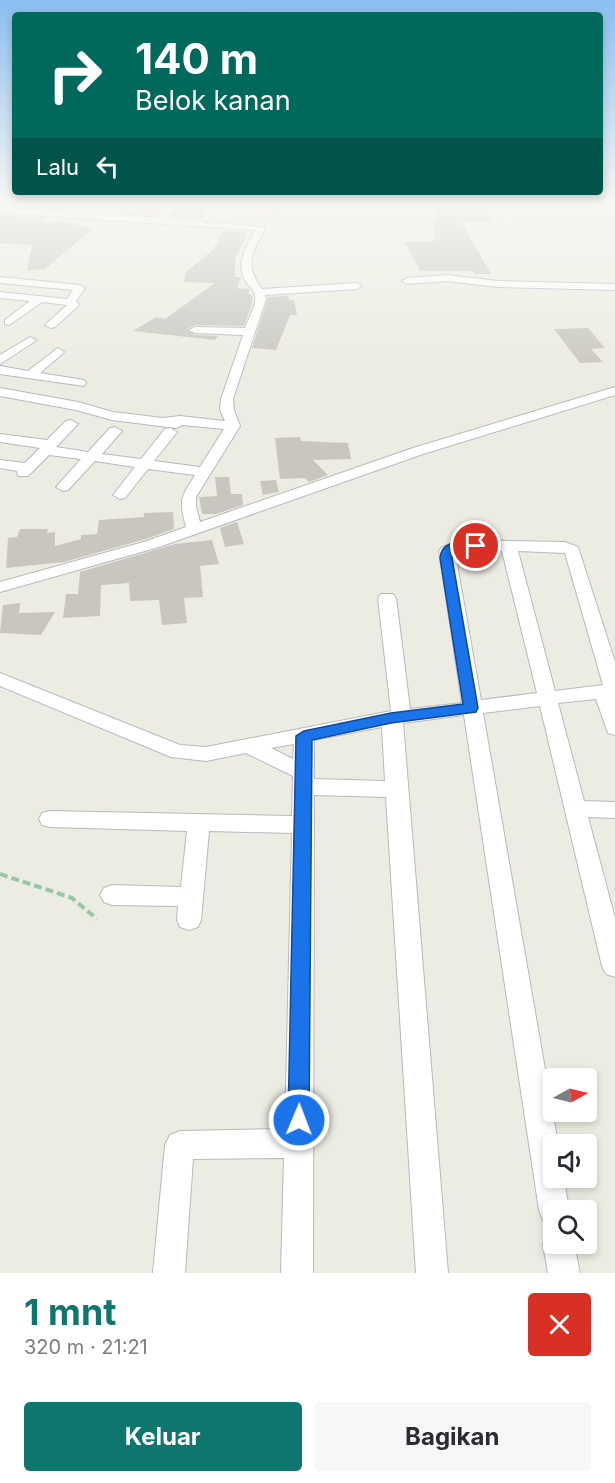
<!DOCTYPE html>
<html lang="id">
<head>
<meta charset="utf-8">
<style>
	body { margin:0; font-family:Inter,sans-serif; background:#f7f7f7; color:#2b2b33; height:100vh; display:flex; flex-direction:column; font-size:22px; white-space:nowrap }
	* { box-sizing:border-box; margin:0 }
	p { font-size:20px; color:#7c7c81 }
	.icon { flex:none; width:33px; height:33px; fill:none; stroke:currentColor; stroke-width:2; stroke-linecap:round; stroke-linejoin:round }
	.map { position:relative; height:1273px; overflow:hidden }
	.panel { display:flex; flex-direction:column; background:#fff; flex:1 }
	.panel>* { flex:none }
	.hud { position:absolute; left:12px; top:12px; width:591px; height:183px; border-radius:6px; box-shadow:0 3px 9px #0003; background:#00695c; color:#fff; overflow:hidden }
	.needle { width:39px; rotate:82deg }
	.controls { position:absolute; left:543px; top:1068px; display:grid; gap:12px }
	.controls a { display:grid; place-items:center; width:54px; height:54px; border-radius:6px; background:#fff; box-shadow:0 3px 9px #0003; font-size:30px }
	.pin { position:absolute; display:grid; place-items:center; width:51px; height:51px; color:#fff; margin:-26px; border:3px solid #fff; border-radius:50%; box-shadow:0 2px 6px #0007 }
	.me { position:absolute; width:66px; margin:-33px; rotate:1deg; stroke-linejoin:round; filter:drop-shadow(0 0 4px #0008) }
	.turn { display:flex; align-items:center; gap:21px; height:126px; padding:0 24px; font-size:27px }
	.turn .icon { width:78px; height:78px; stroke-width:2.5 }
	.turn b { display:block; font-size:42px; line-height:51px }
	.then { display:flex; align-items:center; height:57px; padding:0 24px; background:#0003; gap:12px; font-size:22px }
	.round { display:grid; place-items:center; flex:none; width:63px; height:63px; border-radius:6px; background:#f7f7f7 }
	.summary { display:flex; align-items:center; justify-content:space-between; height:102px; padding:0 24px }
	h1 { font-size:36px; font-weight:700; line-height:45px; color:#0f766e }
	.button { display:flex; gap:12px; margin-top:auto; padding:12px 24px }
	.button a { flex:1; height:69px; border-radius:6px; background:#0f766e; color:#fff; font-size:24px; font-weight:700; line-height:69px; text-align:center }
	.button a+a { background:#f7f7f7; color:#2b2b33 }
	.map>svg:first-child { display:block }
	.building { fill:#c8c6bf }
	.lines { fill:none; stroke-linecap:round; stroke-linejoin:round }
	.minor-casing { stroke:#b7b9bf; stroke-width:2 }
	.path-far1 { stroke:#96c7a8; stroke-width:1.5; stroke-dasharray:3 1.5; stroke-linecap:butt }
	.path { stroke:#96c7a8; stroke-width:4; stroke-dasharray:8 4; stroke-linecap:butt }
	.minor { fill:#fff; fill-rule:evenodd }
	.route { fill:#1a73e8; stroke:#114b97; stroke-width:1.5 }
</style>
</head>
<body>
<div class="map">
<svg width="615" height="1273" viewBox="0 0 615 1273">
	<rect width="100%" height="100%" fill="#edece2"/>
	<path class="building" d="M140 204 161 205 157 216 132 214Z
		M174 205 198 206 196 209H208L201 220 170 217Z
		M435 208H487L492 222H461L491 274H475L473 271H420L405 242 436 241 433 219H438Z
		M0 215 46 218 41 222 64 221 92 229 45 269 27 270 32 245 0 243Z
		M224 230 243 231 246 236 235 259V277H241L237 288 249 289V294L253 296 251 307 244 326 195 325 187 329 195 335 218 336 215 340 133 331 156 317 165 319 215 283 184 282 186 272 213 250Z
		M288 296 289 300H294L297 315H290L276 350 252 348 268 297Z
		M588 328 605 348 591 349 603 362 580 363 554 329Z
		M300 437 301 441 348 443 351 459 313 460 328 475 309 482 305 478 280 479 275 438Z
		M215 477H229L231 494H242L243 505 216 514H202L199 497 217 496Z
		M276 480 279 492 263 495 260 481Z
		M173 512 174 529 146 539 64 562 6 568 8 538 17 537 20 529H48L47 533 55 532V546L81 539V535L97 534 99 520 144 517V513Z
		M237 522 244 544 225 547 220 528Z
		M212 540 219 564 200 566 203 597 184 598 187 623 162 625 159 600 130 601 129 583 101 585 100 616 63 618 66 594H78L80 572 175 544Z
		M20 603 19 613 55 612 41 635 0 633 3 605Z"/>
	<g class="lines">
		<defs>
			<path id="minor" d="M165 201H173L167 219 263 227 265 229C252 254 244 264 262 289L357 283 362 286 357 289 265 295 266 299 233 399 234 410 240 426 196 497V506L200 522 413 448 615 387V395L423 454 159 547 0 592V582L147 541 186 527C179 499 180 499 195 475L148 469 125 498 120 499 113 495 135 467 95 461 68 490 63 491 56 487 81 459 49 455 28 476H18L17 471 0 468V460L25 463 40 448 0 442V434L47 440 66 421 71 420 78 424 56 447 88 452 110 428 115 427 122 431 102 454 141 459 165 429 170 428 177 432 154 461 200 467 224 429 182 425 176 428 112 420 76 410 0 396V388L78 402 113 412 163 418 180 416 225 421 220 410 221 399 243 335 195 333 189 330 195 327 245 328C248 320 257 305 255 296 254 290 248 285 245 280 235 264 247 245 255 230L0 213V207L159 218Z
				M520 201 611 203 615 206 611 209 524 204Z
				M446 275 498 281 615 284V290L498 287 446 281 407 284 402 281 407 278Z
				M0 277 80 285 85 288 76 301 79 304 78 306 55 327 51 328 45 325 67 305 42 302 9 325 5 324V320L30 301 0 298V292L67 299 73 290 0 283Z
				M30 337 36 340 34 342 0 364V355Z
				M58 348 64 352 62 354 40 373 84 380 86 383 84 386 0 374V366L28 371Z
				M459 540 565 542 578 547 615 662V735L608 733 596 699 558 703 584 801 615 802V818L588 817 615 918V977L606 974 602 966 540 706 483 713 558 1144H554V1178H564L569 1210H554V1225L543 1221 539 1210 464 715 403 723 448 1273H416L386 797 314 795 313 1273H281L284 1158 193 1159 185 1273H153L165 1145 170 1135 180 1131 285 1129 292 833 209 831 201 920 198 927 189 930 180 927 177 920 178 906 112 905 104 902 100 895 104 888 112 885 181 887 187 831 50 827 42 825 39 819 42 813 50 811 292 816 293 776 246 753 206 761 171 757 0 686V673L180 745 206 747 391 711 378 598 381 594H393L396 598 410 709 462 703 439 551 441 548ZM462 550 502 551 537 693 481 700 455 553ZM518 551 565 553 603 685 555 691ZM382 727 385 781 314 779V740ZM294 744 293 759 271 748Z
				M554 1231V1244H574L580 1273H548L543 1244 548 1233Z"/>
		</defs>
		<use href="#minor" class="minor-casing"/>
		<path class="path-far1" d="M267 221 282 209"/>
		<path class="path" d="M0 874 72 898 97 919"/>
		<use href="#minor" class="minor"/>
	</g>
	<linearGradient id="sky" x2="0" y2="1"><stop stop-color="#8bbef1"/><stop offset="0.53" stop-color="#f7f6f2"/><stop offset="1" stop-color="#f7f6f2" stop-opacity="0"/></linearGradient>
	<rect width="615" height="379" fill="url(#sky)"/>
	<path class="route" d="M476 542 482 546 480 548 454 551 452 558 478 708 476 712 391 723 312 740 309 1120 306 1128 299 1131 291 1128 288 1120 296 736 304 731 391 713 463 704 440 558C442 539 461 543 476 542Z"/>
</svg>
<div class="controls">
<a><svg class="needle" viewBox="-14 -14 28 28"><path d="M0-13l5 13h-10z" fill="#e53935"/><path d="M0 13l5-13h-10z" fill="#7c7c81"/></svg></a>
<a><svg class="icon" aria-label="sound" viewBox="0 0 24 24"><path d="M4 9h4l5-4v14l-5-4H4zM17 9q2 3 0 6"/></svg></a>
<a><svg class="icon" aria-label="search" viewBox="0 0 24 24"><circle cx="10" cy="10" r="6"/><path d="M15 15l6 6"/></svg></a>
</div>
<div class="pin" style="left:476px;top:546px;background:#d93025"><svg class="icon" aria-label="arrive" viewBox="0 0 24 24"><path d="M6 21V4h12l-3 4 3 4H6"/></svg></div>
<svg class="me" style="left:299px;top:1120px" viewBox="-20 -20 40 40"><circle r="17" fill="#1a73e8" stroke="#fff" stroke-width="3"/><path d="M0-11L8 9 0 5-8 9z" fill="#fff"/></svg>
<div class="hud">
<div class="turn"><svg class="icon" aria-label="right" viewBox="0 0 24 24"><path d="M7 20v-9h11M14 6l5 5-5 5"/></svg><div><b>140 m</b>Belok kanan</div></div>
<div class="then">Lalu<svg class="icon" aria-label="left" viewBox="0 0 24 24"><path d="M17 20v-9H6M10 6l-5 5 5 5"/></svg></div>
</div>
</div>
<section class="panel">
<div class="summary"><div><h1>1 mnt</h1><p>320 m · 21:21</p></div><a class="round" style="background:#d93025;color:#fff"><svg class="icon" aria-label="close" viewBox="0 0 24 24"><path d="M6 6l12 12M18 6L6 18"/></svg></a></div>
<div class="button"><a>Keluar</a><a>Bagikan</a></div>
</section>
</body>
</html>
